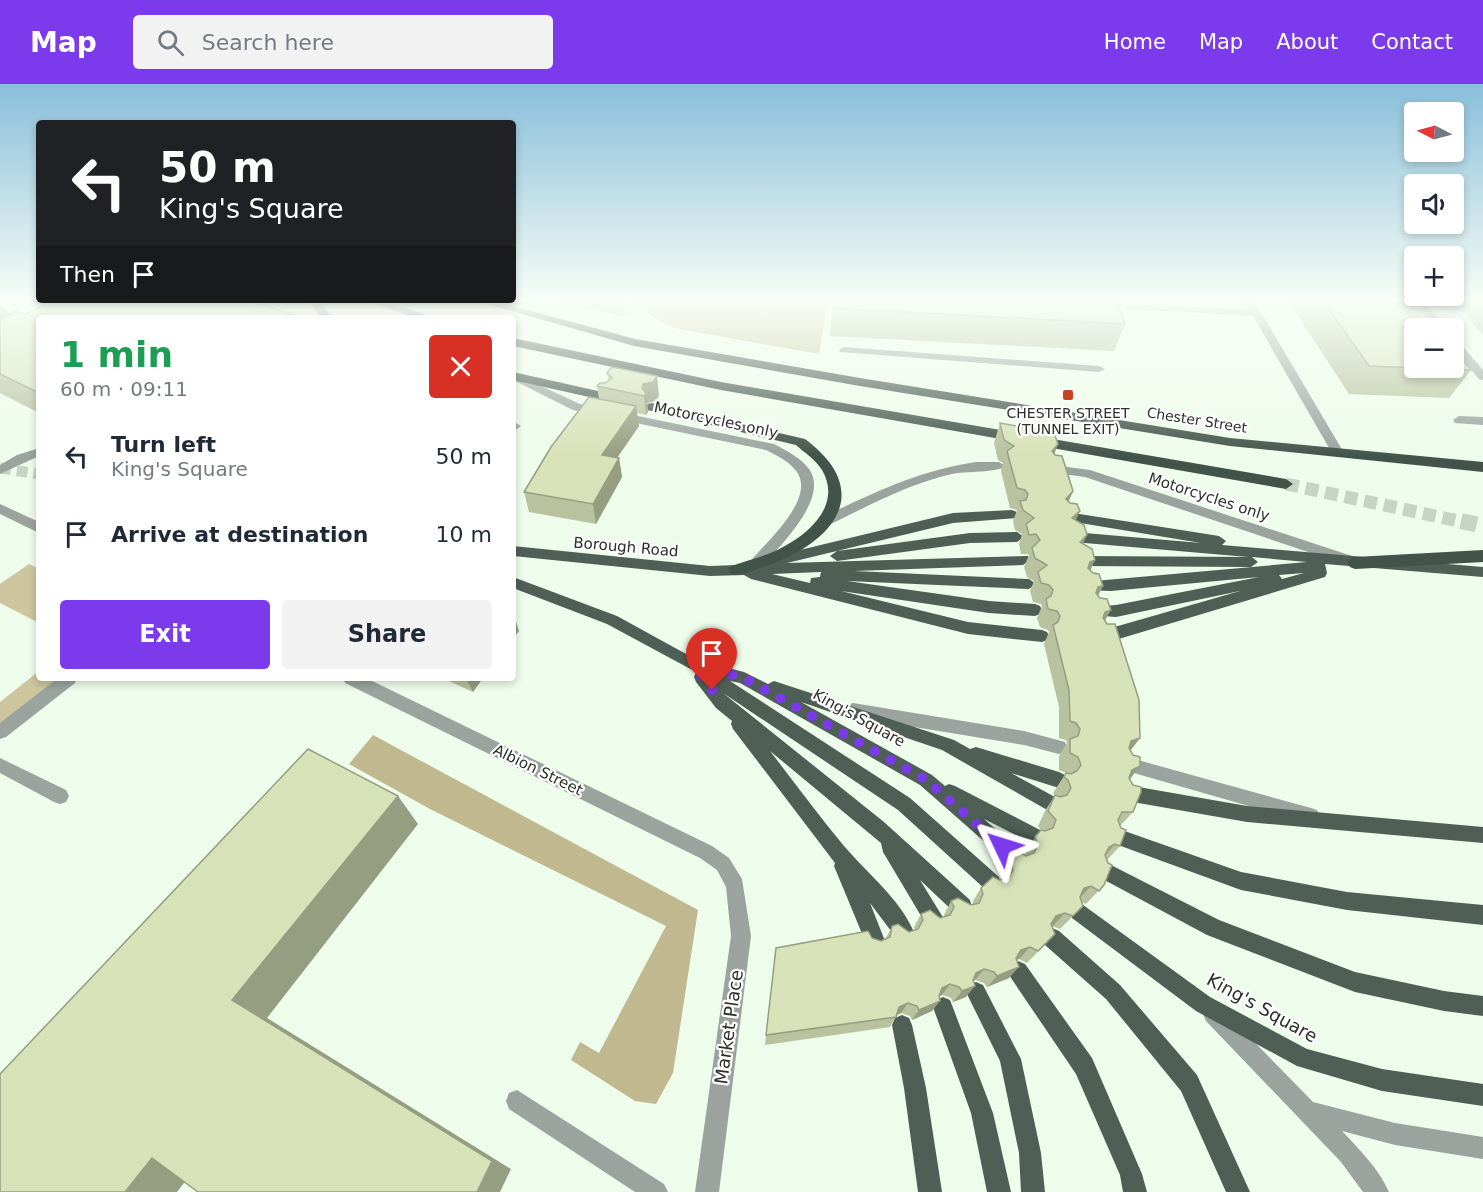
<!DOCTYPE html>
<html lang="en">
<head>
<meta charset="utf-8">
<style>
	body { margin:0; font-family:"DejaVu Sans",sans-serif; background:#f2f2f3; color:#1f2937; height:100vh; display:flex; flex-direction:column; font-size:22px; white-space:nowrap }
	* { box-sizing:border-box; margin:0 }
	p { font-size:20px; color:#747a83 }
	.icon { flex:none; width:33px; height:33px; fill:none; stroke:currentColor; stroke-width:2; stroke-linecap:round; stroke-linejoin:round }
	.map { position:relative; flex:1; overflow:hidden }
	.details { position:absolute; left:36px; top:231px; width:480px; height:366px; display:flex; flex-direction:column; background:#fff; border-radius:6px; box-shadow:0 3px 9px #0003 }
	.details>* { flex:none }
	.guide { position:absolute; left:36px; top:36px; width:480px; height:183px; border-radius:6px; box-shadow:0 3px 9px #0003; background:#202124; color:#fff; overflow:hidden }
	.needle { width:39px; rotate:276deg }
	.buttons { position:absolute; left:1404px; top:18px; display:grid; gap:12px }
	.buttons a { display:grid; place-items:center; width:60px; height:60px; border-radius:6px; background:#fff; box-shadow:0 3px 9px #0003; font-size:30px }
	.pin { position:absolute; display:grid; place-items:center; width:51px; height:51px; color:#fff; margin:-62px -26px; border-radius:50% 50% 50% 0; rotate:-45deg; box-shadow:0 0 6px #0007 }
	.pin .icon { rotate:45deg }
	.me { position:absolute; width:66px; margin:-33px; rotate:311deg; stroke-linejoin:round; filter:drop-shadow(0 0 4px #0008) }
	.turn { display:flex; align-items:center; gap:21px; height:126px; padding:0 24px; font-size:27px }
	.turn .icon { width:78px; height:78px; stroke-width:2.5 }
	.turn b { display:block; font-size:42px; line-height:51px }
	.then { display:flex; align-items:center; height:57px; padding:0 24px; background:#0003; gap:12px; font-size:22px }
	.round { display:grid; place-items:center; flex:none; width:63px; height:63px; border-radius:6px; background:#f2f2f3 }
	.headline { display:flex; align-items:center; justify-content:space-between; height:102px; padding:0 24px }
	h1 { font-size:36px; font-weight:600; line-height:45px; color:#1e9e55 }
	.primary-button { display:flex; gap:12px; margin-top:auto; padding:12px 24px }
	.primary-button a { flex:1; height:69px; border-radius:6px; background:#7c3aed; color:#fff; font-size:24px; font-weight:600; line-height:69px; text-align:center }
	.primary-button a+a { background:#f2f2f3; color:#1f2937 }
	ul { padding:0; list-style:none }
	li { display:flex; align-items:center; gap:18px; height:78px; padding:0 24px }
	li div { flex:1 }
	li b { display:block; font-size:22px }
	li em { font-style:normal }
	header { display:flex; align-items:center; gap:36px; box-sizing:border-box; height:84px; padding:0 30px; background:#7c3aed; color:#fff }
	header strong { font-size:28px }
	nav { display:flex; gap:33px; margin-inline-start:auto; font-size:21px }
	.search { width:420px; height:54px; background:#f2f2f3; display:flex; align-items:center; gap:15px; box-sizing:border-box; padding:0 21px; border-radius:6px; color:#747a83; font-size:22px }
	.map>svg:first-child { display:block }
	.green { fill:#ccc59e }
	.forest { fill:#c0b88f }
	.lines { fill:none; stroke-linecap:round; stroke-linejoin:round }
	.primary-tunnel { stroke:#c7d3c4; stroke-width:11; stroke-dasharray:11 6; stroke-linecap:butt }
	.trunk-tunnel-far1 { stroke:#c7d3c4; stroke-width:13; stroke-dasharray:13 7; stroke-linecap:butt }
	.trunk-tunnel { stroke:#c7d3c4; stroke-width:16; stroke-dasharray:16 8; stroke-linecap:butt }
	.service { fill:#9aa39e; fill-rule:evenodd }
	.minor { fill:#9aa39e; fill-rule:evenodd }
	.primary { fill:#4f5f56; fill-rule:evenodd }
	.trunk { fill:#42534a; fill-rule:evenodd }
	.wall { fill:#b9c29e }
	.shaded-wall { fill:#969e81 }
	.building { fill:#d7e2b8; stroke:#969e81; stroke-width:1.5 }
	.route { stroke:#7c3aed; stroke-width:10; stroke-dasharray:0 18 }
	.poi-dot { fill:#cc421f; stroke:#fff; stroke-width:2 }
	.labels { text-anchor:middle; stroke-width:4.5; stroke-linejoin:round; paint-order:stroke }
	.far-poi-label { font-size:14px; fill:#2b302a; stroke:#fff }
	.far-street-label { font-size:14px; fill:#2b302a; stroke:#fff }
	.street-label { font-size:15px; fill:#2b302a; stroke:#fff }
	.near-street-label { font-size:18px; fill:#2b302a; stroke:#fff }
</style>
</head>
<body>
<header>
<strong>Map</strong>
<div class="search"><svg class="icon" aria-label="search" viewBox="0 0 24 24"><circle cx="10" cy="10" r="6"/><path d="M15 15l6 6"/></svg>Search here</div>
<nav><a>Home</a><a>Map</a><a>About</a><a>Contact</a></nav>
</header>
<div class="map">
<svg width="1483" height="1108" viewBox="0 0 1483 1108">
	<rect width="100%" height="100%" fill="#eefceb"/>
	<path class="green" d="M560 218H619L631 229 621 232Z
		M636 218H828L819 270 679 245C661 240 650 231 636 218Z
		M29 480 39 485V539L0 519V500Z
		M39 587V594H66L0 640V618Z"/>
	<path class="forest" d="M373 651 698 826 673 989 656 1020 635 1017 571 976 580 958 599 969 666 842 430 725 349 680Z"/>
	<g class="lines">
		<path class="primary-tunnel" d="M0 384 39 390"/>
		<path class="trunk-tunnel-far1" d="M1286 400 1468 439"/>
		<path class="trunk-tunnel" d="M1461 437 1483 442"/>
		<path class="service" d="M519 218H538L507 227 502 224Z
			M1414 218H1425L1447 244H1437Z
			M1130 220 1256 226 1261 229 1256 232 1126 225V221Z
			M1454 256 1458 257 1483 286V296L1479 295 1454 265Z
			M844 263 1099 282 1105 285 1099 288 840 268 839 266Z
			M513 289 580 320 774 360C787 367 800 373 809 385 830 414 780 461 763 482H753L751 478 753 474C769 456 815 414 797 388 789 377 778 372 766 366L573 326 513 296Z
			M1459 332 1483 333V341L1455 339 1453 336Z
			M513 337 521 342 513 348Z
			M976 378H999L1005 382C999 389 964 387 952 390 908 400 868 422 829 441H819L817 438 819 435C870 410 920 386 976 378Z
			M1052 381 1090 386 1352 472 1354 476 1347 481 1085 393 1048 388 1046 385Z
			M58 594H77L75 599 6 653 0 655V639Z
			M853 619 1024 647 1065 658 1067 663 1065 668 1059 670 1024 661 853 633 847 631 845 626 847 621Z
			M1127 673 1311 724 1317 726 1320 732 1317 738 1311 740 1127 687 1121 685 1119 680 1121 675Z
			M0 674 66 706 69 712 66 718 60 720 54 718 0 689Z
			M1213 920 1220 923 1313 1018 1395 1039 1483 1053V1075L1395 1061 1342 1047C1359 1065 1379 1085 1389 1108H1363L1341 1078 1206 937 1203 930 1206 923Z
			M517 1006 664 1100 668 1108H635L509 1025 506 1017 509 1009Z"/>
		<path class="minor" d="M1245 218H1255L1344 369 1342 372H1334L1332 369Z
			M39 364V372L0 390V381L17 371Z
			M0 420 39 438V449L0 430Z
			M343 594H366L712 762 729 774 742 795 751 852 719 1108H695L731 852 726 803 717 786 700 774 345 599Z"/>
		<path class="primary" d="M1012 426 1017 428 1019 431 1017 434 953 439 787 479 1028 472 1030 476 1023 481 854 487 1029 495 1036 500 1029 505 847 497 989 517 1035 520 1040 522 1042 526 1040 530 1035 532 989 529 841 507 968 538 1042 546 1047 548 1049 552 1047 556 1042 558 968 550 751 495 744 491 710 492 513 472V462L710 482 765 480 766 474 771 473 953 429ZM821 488 820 493 811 494 810 499 772 490Z
			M1067 428 1219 452 1226 457 1222 461 1483 483V493L1325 480 1327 489 1325 493 1112 557 1097 556 1095 552 1097 548 1240 507 1116 533 1090 531 1088 527 1090 523 1116 521 1259 493 1111 507 1083 506 1081 502 1083 498 1307 478 1252 473 1258 478 1251 483 1080 482 1073 477 1080 472 1248 473 1073 458 1066 453 1073 448 1201 459 1062 436 1060 433ZM1304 489 1282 495 1279 491Z
			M1017 448 1024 453 1017 458 970 459 837 477 830 472 837 467 970 449Z
			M513 493 617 532 697 576 744 588 768 600 774 597 954 656 970 665 976 663 1059 688 1065 691 1068 696 1065 701 1059 704 1011 689 1055 713 1058 719 1055 725 1049 727 942 666 801 618 932 691 945 702 949 700 955 702 1040 746 1043 752 1040 758 1034 760 984 735 1023 769 1026 775 1023 781 1017 784 1011 781 920 701 740 599 730 597 910 714 999 793 1001 799 999 805 992 808 985 805 898 726 723 609 884 738 970 816 972 823 970 830 963 832 956 830 920 796 944 835 941 842 934 845 927 842 883 768 881 759 770 667C795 699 818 731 844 762 867 789 900 815 914 848L911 855 904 858 897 855 870 819 885 857 882 864 875 867 868 864 834 782 835 779 733 645 731 640 732 637 716 624 696 598 694 593 696 588 607 540 513 504Z
			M1127 701 1247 722 1483 743V759L1247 738 1127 717 1121 715 1118 709 1121 703Z
			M1116 744 1241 788 1347 808 1483 821V841L1347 826 1241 806 1110 758 1107 752 1110 746Z
			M1103 777 1219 836 1355 888 1444 907 1483 912V932L1444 927 1355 908 1207 851 1097 792 1094 786 1097 780Z
			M1079 818 1210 913 1307 965 1382 985 1483 1000V1022L1382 1007 1297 982 1196 927 1072 834 1070 827 1072 820Z
			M1052 844 1059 847 1120 901 1197 991 1250 1108H1226L1181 1007 1106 915 1045 861 1042 854 1045 847Z
			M1018 877 1025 880 1092 974 1142 1090 1147 1108H1123L1120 1091 1076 990 1011 894 1008 887 1011 880Z
			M976 898 983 901 1021 975 1041 1069 1045 1108H1021L1019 1069 1000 977 966 908 969 901Z
			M943 913 950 916 993 1029 1011 1108H987L971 1029 933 923 936 916Z
			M902 931 909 934 912 941 926 1004 942 1108H918L904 1004 892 941 895 934Z"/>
		<path class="trunk" d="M310 218H321L328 229 338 234 320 233Z
			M370 218H388L435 234H417Z
			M480 218H499L635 255 860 294 1230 354 1483 378V388L1230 362 860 302 634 262Z
			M513 254 721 298 1286 395 1293 400 1286 405 721 306 513 262Z
			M513 288 607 309 613 313 607 317 513 296Z
			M652 319 805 355C876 408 833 459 766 482 755 485 741 493 731 490L728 486 731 482C748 476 767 472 783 463 810 449 842 420 822 386 816 376 805 369 796 361L647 326 646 323 647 320Z
			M1483 466V478L1355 485 1350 483 1347 479 1350 475 1355 473Z"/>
	</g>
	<path class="wall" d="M833 218H1117L1125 240 1114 267 830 252Z
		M1289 218H1414L1471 286 1449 314 1349 310Z
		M1454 218H1483V251Z
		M0 222 4 223 9 231 25 230 39 234V329L0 309Z
		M607 289 659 312 655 317 647 319 648 328 646 331 637 329 639 342 617 374H619L622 393 596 440 529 428 524 408 599 315 597 302 609 297Z
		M1000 339 1054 370 1069 418 1076 436 1090 486 1103 502 1098 512 1140 654 1131 666 1130 696 1133 728 1120 742V762L1107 776 1104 801 1086 820 1081 818 1083 822 1060 845 1052 842 1055 850 1027 879 1019 875 1017 876 1009 894 987 903 984 899 975 896 973 897 966 913 953 918 951 914 942 911 939 913 932 927 912 936 910 932 901 929 897 931 890 943 765 961 776 864 872 854 881 857 886 854 892 842 909 848 915 846 914 843 921 830 940 834 945 833 944 831 951 817 971 821 973 820V817L981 804 1002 796 1000 791 1010 777 1026 771 1025 768 1041 746 1038 742 1045 727 1055 711 1057 712 1053 709 1066 689 1059 686V672L1067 659 1066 656 1059 654V623L1044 560 1049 548 1048 546 1040 543 1037 534 1042 522 1041 520 1033 518 1030 507 1034 497 1027 493 1024 483 1029 471 1028 470H1021L1019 460 1022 450 1015 446 1013 437 1017 426 1010 424 1001 387 1003 379 998 376 994 359Z
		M442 594H483L473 608Z"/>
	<path class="shaded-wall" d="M4 223 29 256 0 270V225Z
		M657 292 659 312 655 317 647 319 648 328 646 331 644 312 642 304 643 300Z
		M636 322 639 342 605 391 602 371Z
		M1058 360 1051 379 1052 367Z
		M619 374 622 393 596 440 593 420Z
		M1073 407 1065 427 1066 415Z
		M1080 427 1071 447 1072 434Z
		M1087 451 1078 471 1080 458Z
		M1095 476 1086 496 1090 478Z
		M1103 502 1093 520 1098 503Z
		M1111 526 1100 545 1105 528Z
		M513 528 519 547 513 555Z
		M466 594H483L473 608Z
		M1140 654 1127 671 1131 657Z
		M1140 682 1127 699 1132 686Z
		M398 712 418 740 267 934 511 1085 500 1108H477L232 916Z
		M1115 760 1102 775 1109 763Z
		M1091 802 1078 816 1084 804Z
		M1065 829 1053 842 1044 845 1056 832Z
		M1030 863 1019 875 1010 878 1021 866Z
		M1019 883 1009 894 987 903 997 892Z
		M984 885 975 896 967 900 976 889Z
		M950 900 942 911 934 915 942 904Z
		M975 902 966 913 953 918 962 907Z
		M940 917 932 927 912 936 919 926Z
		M908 919 901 929 893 933 899 923Z
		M152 1074 197 1082 177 1108H125Z"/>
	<path class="building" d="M51 218H254L305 234H39V309L0 290V235L16 227 25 230Z
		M833 218H1117L1125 240 833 224Z
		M1324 218H1414L1436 244H1414V284H1454V265L1471 286 1369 282Z
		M612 283 657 292 653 298 643 300 642 304 646 309 644 312 597 302 600 299H605L612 294 607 289Z
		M589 313 636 322 602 371 619 374 593 420 524 408 551 363Z
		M1000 339 1054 349 1058 360 1052 367 1055 371 1062 372 1073 407 1066 415 1070 419 1077 420 1080 427 1072 434 1084 441 1087 451 1080 458 1092 465 1095 476 1090 478 1088 484 1093 489 1099 490 1103 502 1098 503 1096 509 1100 514 1107 515 1111 526 1105 528 1103 534 1107 540H1115L1139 616 1140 654 1131 657 1129 664 1133 671 1140 673V682L1132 686 1129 694 1133 701 1141 703V708L1133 728H1122L1118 736 1121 744 1126 746 1120 762 1115 760 1109 763 1105 771 1108 779 1112 781 1104 801 1099 807 1091 802 1084 804 1080 813 1083 822 1073 832 1065 829 1056 832 1051 840 1055 850 1038 867 1030 863 1021 866 1016 874 1019 883 997 892 994 888 984 885 976 889 973 896 975 902 962 907 959 903 950 900 942 904 939 912 940 917 919 926 917 922 908 919 899 923 896 933 766 951 776 864 868 847 872 854 881 857 890 853 892 842 898 840 909 848 918 845 923 836 921 830 930 826 940 834 950 831 954 823 951 817 958 814 971 821 979 819 983 810 981 804 993 793 1000 796 1009 793 1013 786 1010 777 1019 768 1026 772 1034 769 1038 761 1035 753 1041 746 1045 747 1053 744 1056 736 1048 727 1055 711 1060 713 1067 711 1071 704 1068 696 1064 693 1066 689 1071 690 1077 687 1081 681 1078 673 1070 669V655L1078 652 1080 645 1076 639 1070 637 1069 606 1053 541 1058 538 1060 532 1057 527 1048 525 1046 515 1051 512 1053 506 1049 501 1041 499 1038 488 1047 481 1035 474 1032 464 1040 456 1036 450 1029 451 1026 440 1034 434 1023 426 1020 417 1026 416 1028 410 1025 406 1017 404 1007 367 1014 362 1004 356Z
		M308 665 398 712 232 916 492 1077 477 1108H198L152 1074 125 1108H0V990Z"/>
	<linearGradient id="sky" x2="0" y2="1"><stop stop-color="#88beda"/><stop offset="0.58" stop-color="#f7fef6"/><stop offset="1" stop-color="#f7fef6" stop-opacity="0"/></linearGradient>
	<rect width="1483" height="373" fill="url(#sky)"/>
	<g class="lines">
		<path class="route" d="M712 606 693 581 744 594 926 696 1002 762"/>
	</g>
	<rect class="poi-dot" x="1062" y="305" width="12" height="12" rx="3"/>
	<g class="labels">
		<g class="far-poi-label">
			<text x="1068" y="334">CHESTER STREET<tspan x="1068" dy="16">(TUNNEL EXIT)</tspan></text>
		</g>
		<g class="far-street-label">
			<text transform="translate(1197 336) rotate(9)" y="5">Chester Street</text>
		</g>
		<g class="street-label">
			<text transform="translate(716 336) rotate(12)" y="5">Motorcycles only</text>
			<text transform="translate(1209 413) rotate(18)" y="5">Motorcycles only</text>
			<text transform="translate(626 463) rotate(5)" y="5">Borough Road</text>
			<text transform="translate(859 634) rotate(29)" y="5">King's Square</text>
			<text transform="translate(538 686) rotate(26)" y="5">Albion Street</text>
		</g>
		<g class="near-street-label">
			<text transform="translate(1262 924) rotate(29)" y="6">King's Square</text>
			<text transform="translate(729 943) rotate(-82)" y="6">Market Place</text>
		</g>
	</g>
</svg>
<div class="buttons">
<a><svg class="needle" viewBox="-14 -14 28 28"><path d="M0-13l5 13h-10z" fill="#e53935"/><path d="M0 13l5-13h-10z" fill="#747a83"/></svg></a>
<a><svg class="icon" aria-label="sound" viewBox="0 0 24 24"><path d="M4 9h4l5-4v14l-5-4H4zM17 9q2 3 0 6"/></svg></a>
<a>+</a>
<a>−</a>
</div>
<div class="pin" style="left:712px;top:606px;background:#d93025"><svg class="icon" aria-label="arrive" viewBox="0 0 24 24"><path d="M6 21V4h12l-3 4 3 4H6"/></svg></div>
<svg class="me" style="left:1002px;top:762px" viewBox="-20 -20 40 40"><path d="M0-17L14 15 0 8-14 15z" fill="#7c3aed" stroke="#fff" stroke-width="4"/></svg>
<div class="guide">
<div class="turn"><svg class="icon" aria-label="left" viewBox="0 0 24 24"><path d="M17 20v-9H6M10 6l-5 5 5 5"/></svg><div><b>50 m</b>King's Square</div></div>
<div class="then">Then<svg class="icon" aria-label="arrive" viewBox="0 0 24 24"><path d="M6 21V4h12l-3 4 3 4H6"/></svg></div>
</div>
<section class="details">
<div class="headline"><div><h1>1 min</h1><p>60 m · 09:11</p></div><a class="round" style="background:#d93025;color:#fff"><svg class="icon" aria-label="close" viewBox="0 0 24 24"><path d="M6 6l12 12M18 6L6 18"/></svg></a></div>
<ul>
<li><svg class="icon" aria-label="left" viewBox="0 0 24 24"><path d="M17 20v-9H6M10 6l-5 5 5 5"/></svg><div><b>Turn left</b><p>King's Square</p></div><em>50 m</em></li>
<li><svg class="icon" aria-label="arrive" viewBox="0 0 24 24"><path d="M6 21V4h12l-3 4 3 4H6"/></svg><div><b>Arrive at destination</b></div><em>10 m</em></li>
</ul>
<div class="primary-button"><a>Exit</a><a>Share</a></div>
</section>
</div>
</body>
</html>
